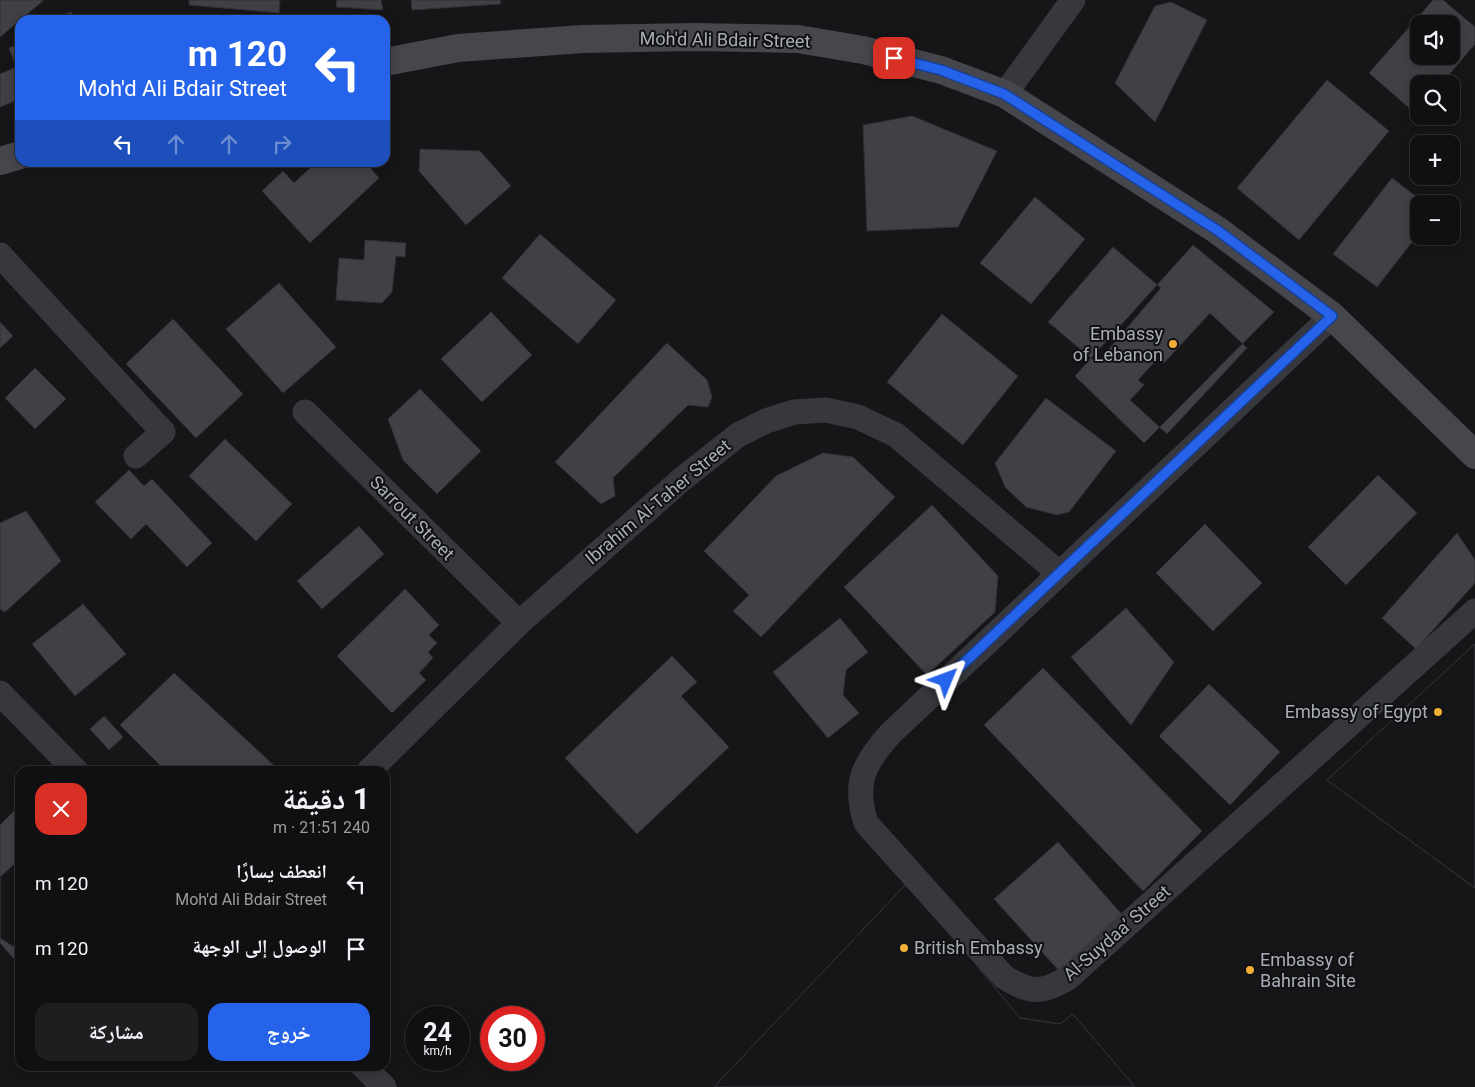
<!DOCTYPE html>
<html lang="ar">
<head>
<meta charset="utf-8">
<style>
	body { margin:0; font-family:Roboto,"Noto Naskh Arabic",sans-serif; background:#1e1e20; color:#f1f3f6; direction:rtl; height:100vh; display:flex; flex-direction:column; font-size:19px; white-space:nowrap }
	* { box-sizing:border-box; margin:0 }
	p { font-size:16px; color:#9c9d9f }
	.icon { flex:none; width:28px; height:28px; fill:none; stroke:currentColor; stroke-width:2; stroke-linecap:round; stroke-linejoin:round }
	.map { position:relative; flex:1; overflow:hidden; direction:ltr }
	.panel { position:absolute; left:15px; top:766px; width:375px; height:305px; display:flex; flex-direction:column; background:#101012; border-radius:15px; box-shadow:0 2px 12px #0003,0 0 0 1px #303032; direction:rtl }
	.panel>* { flex:none }
	.banner { position:absolute; left:15px; top:15px; width:375px; height:152px; border-radius:15px; box-shadow:0 2px 12px #0003,0 0 0 1px #303032; direction:rtl; background:#2563eb; color:#fff; overflow:hidden }
	.controls { position:absolute; left:1410px; top:15px; display:grid; gap:10px }
	.controls a { display:grid; place-items:center; width:50px; height:50px; border-radius:10px; background:#101012; box-shadow:0 2px 12px #0003,0 0 0 1px #303032; font-size:25px }
	.speed { position:absolute; left:405px; top:1006px; display:flex; gap:10px; font-size:25px; font-weight:700; text-align:center }
	.speed>* { display:grid; place-content:center; width:65px; height:65px; border-radius:50%; background:#101012; box-shadow:0 2px 12px #0003,0 0 0 1px #303032; line-height:1 }
	.speed small { font-size:12px; font-weight:400 }
	.speed .limit { border:8px solid #d22; background:#fff; color:#111 }
	.pin { position:absolute; display:grid; place-items:center; width:42px; height:42px; color:#fff; margin:-21px; border-radius:10px; box-shadow:0 2px 8px #0006 }
	.me { position:absolute; width:55px; margin:-28px; rotate:46deg; stroke-linejoin:round; filter:drop-shadow(0 0 4px #0008) }
	.turn { display:flex; align-items:center; gap:18px; height:105px; padding:0 20px; font-size:22px }
	.turn .icon { width:65px; height:65px; stroke-width:2.5 }
	.turn b { display:block; font-size:35px; line-height:42px }
	.lanes { display:flex; align-items:center; height:48px; padding:0 20px; background:#0003; justify-content:center; gap:25px; direction:ltr }
	.lanes .off { opacity:.35 }
	.round { display:grid; place-items:center; flex:none; width:52px; height:52px; border-radius:15px; background:#1e1e20 }
	.head { display:flex; align-items:center; justify-content:space-between; height:85px; padding:0 20px }
	h1 { font-size:30px; font-weight:700; line-height:38px }
	.cta { display:flex; gap:10px; margin-top:auto; padding:10px 20px }
	.cta a { flex:1; height:58px; border-radius:15px; background:#2563eb; color:#fff; font-size:20px; font-weight:700; line-height:58px; text-align:center }
	.cta a+a { background:#1e1e20; color:#f1f3f6 }
	ul { padding:0; list-style:none }
	li { display:flex; align-items:center; gap:15px; height:65px; padding:0 20px }
	li div { flex:1 }
	li b { display:block; font-size:19px }
	li em { font-style:normal }
	.map>svg:first-child { display:block }
	.building { fill:#404145; stroke:#303034; fill-rule:evenodd }
	.lines { fill:none; stroke-linecap:round; stroke-linejoin:round }
	.street { stroke:#37383d; stroke-width:25 }
	.secondary { stroke:#45474d; stroke-width:28 }
	.route-casing { stroke:#184099; stroke-width:12 }
	.route { stroke:#2563eb; stroke-width:9 }
	.poi-dot { fill:#f2b134; stroke:#111113; stroke-width:2 }
	.labels { text-anchor:middle; stroke-width:4; stroke-linejoin:round; paint-order:stroke }
	.street-label { font-size:18px; fill:#a8adb8; stroke:#111113 }
	.poi-label { font-size:18px; fill:#a8adb8; stroke:#111113; text-anchor:end }
</style>
</head>
<body>
<div class="map">
<svg width="1475" height="1087" viewBox="0 0 1475 1087">
	<rect width="100%" height="100%" fill="#161618"/>
	<path class="building" d="M0 0H44L0 37Z
		M189 0H280L279 13 189 5Z
		M337 0H381L383 10 336 7Z
		M411 0H500L501 4 412 10Z
		M1433 0H1443L1475 27V44L1441 84H1419V109L1415 113 1369 73ZM1419 24H1451V56H1419Z
		M1171 2 1207 20 1155 122 1115 83 1155 6Z
		M71 12 74 20H51Z
		M20 44V99L0 107V74L16 67 9 48Z
		M1327 80 1389 131 1299 240 1237 188Z
		M912 116 997 151 958 227 867 231 863 125Z
		M420 149 480 151 511 186 466 225 419 171Z
		M329 162H365L379 178 310 243 262 191 283 171 294 183 312 166 323 168Z
		M1392 178 1426 204H1419V233L1377 287 1333 254Z
		M1035 197 1085 239 1031 304 980 263Z
		M540 234 616 300 578 344 502 278Z
		M365 240 406 243 405 257 396 256 392 292 382 303 336 300 339 258 364 260Z
		M1193 245 1274 312 1144 443 1075 376Z
		M1113 247 1161 288 1097 363 1048 322Z
		M279 283 336 347 283 393 226 329Z
		M491 312 532 355 482 402 441 359Z
		M1210 313 1247 348 1167 434 1130 400 1144 385 1138 380 1158 358 1164 363Z
		M942 314 1018 376 963 445 887 382Z
		M173 319 243 394 196 438 126 364Z
		M0 322 13 336 0 348Z
		M667 343 707 380 712 397 708 407 688 405 613 478 615 496 601 504 555 462Z
		M35 368 66 399 35 429 5 398Z
		M420 389 481 451 437 494 403 460 388 419Z
		M1046 398 1116 451 1069 512 1057 515 1026 507 1005 487 995 463Z
		M225 439 292 504 256 541 189 476Z
		M823 453 853 457 895 497 761 637 733 611 749 595 704 551 776 476Z
		M129 470 144 486 152 479 212 543 187 567 146 524 131 539 95 502Z
		M1378 475 1417 513 1346 585 1308 547Z
		M932 505 998 576 995 612 927 675 844 587Z
		M26 511 61 561 5 612 0 609V523Z
		M1205 524 1262 583 1213 631 1156 573Z
		M359 526 384 554 322 609 297 581Z
		M1457 533 1475 560V583L1416 649 1382 618Z
		M405 589 439 625 429 635 437 643 428 652 433 658 419 673 426 680 392 713 337 656Z
		M83 604 126 654 75 696 32 644Z
		M1126 608 1174 662 1131 725 1071 657Z
		M840 618 868 652 846 670 843 695 859 713 828 738 773 672Z
		M1475 644V888L1327 780Z
		M1475 644V888L1327 780Z
		M672 656 697 682 681 696 729 747 637 834 565 758Z
		M1043 668 1202 831 1143 891 984 725Z
		M174 673 280 771H166L120 725Z
		M1209 684 1280 752 1230 805 1159 736Z
		M104 716 123 737 109 750 90 729Z
		M20 805V966L0 943V825Z
		M1058 842 1125 918 1062 974 994 899Z
		M20 859V951L0 938V877Z
		M908 882 1020 1018 1060 1024 1073 1014 1135 1087H714Z
		M908 882 1020 1018 1060 1024 1073 1014 1135 1087H714Z"/>
	<g class="lines">
		<path class="street" d="M1005 94 1073 0
			M0 255 163 432 136 456
			M1332 316 890 734C864 763 853 783 866 823L1004 977C1031 993 1041 994 1068 978L1475 611
			M305 412 519 623
			M0 693 76 771
			M369 771 519 623 681 480 738 435 766 421 794 412 826 410 858 417 896 435 1059 573
			M363 1066 384 1087"/>
		<path class="secondary" d="M385 62 458 48 583 39 694 37 798 39 863 50 941 70 1005 94 1217 230 1332 316 1475 455
			M0 161 20 155"/>
	</g>
	<g class="lines">
		<defs>
			<path id="route" d="M894 58 941 70 1004 94 1217 230 1332 316 946 680"/>
		</defs>
		<use href="#route" class="route-casing"/>
		<use href="#route" class="route"/>
	</g>
	<g class="poi-dot">
		<circle cx="1173" cy="344" r="5"/>
		<circle cx="1438" cy="712" r="5"/>
		<circle cx="904" cy="948" r="5"/>
		<circle cx="1250" cy="970" r="5"/>
	</g>
	<g class="labels">
		<g class="street-label">
			<text transform="translate(725 40) rotate(1)" y="6">Moh'd Ali Bdair Street</text>
			<text transform="translate(658 502) rotate(-40)" y="6">Ibrahim Al-Taher Street</text>
			<text transform="translate(412 518) rotate(45)" y="6">Sarrout Street</text>
			<text transform="translate(1117 933) rotate(-41)" y="6">Al-Suydaa’ Street</text>
		</g>
		<g class="poi-label">
			<text x="1163" y="340">Embassy<tspan x="1163" dy="21">of Lebanon</tspan></text>
			<text x="1428" y="718">Embassy of Egypt</text>
			<text x="914" y="954" text-anchor="start">British Embassy</text>
			<text x="1260" y="966" text-anchor="start">Embassy of<tspan x="1260" dy="21">Bahrain Site</tspan></text>
		</g>
	</g>
</svg>
<div class="controls">
<a><svg class="icon" aria-label="sound" viewBox="0 0 24 24"><path d="M4 9h4l5-4v14l-5-4H4zM17 9q2 3 0 6"/></svg></a>
<a><svg class="icon" aria-label="search" viewBox="0 0 24 24"><circle cx="10" cy="10" r="6"/><path d="M15 15l6 6"/></svg></a>
<a>+</a>
<a>−</a>
</div>
<div class="speed"><div>24<small>km/h</small></div><div class="limit">30</div></div>
<div class="pin" style="left:894px;top:58px;background:#d93025"><svg class="icon" aria-label="arrive" viewBox="0 0 24 24"><path d="M6 21V4h12l-3 4 3 4H6"/></svg></div>
<svg class="me" style="left:946px;top:680px" viewBox="-20 -20 40 40"><path d="M0-17L14 15 0 8-14 15z" fill="#2563eb" stroke="#fff" stroke-width="4"/></svg>
<div class="banner">
<div class="turn"><svg class="icon" aria-label="left" viewBox="0 0 24 24"><path d="M17 20v-9H6M10 6l-5 5 5 5"/></svg><div><b>120 m</b>Moh'd Ali Bdair Street</div></div>
<div class="lanes"><svg class="icon" aria-label="left" viewBox="0 0 24 24"><path d="M17 20v-9H6M10 6l-5 5 5 5"/></svg><svg class="icon off" aria-label="ahead" viewBox="0 0 24 24"><path d="M12 20V5M6 11l6-6 6 6"/></svg><svg class="icon off" aria-label="ahead" viewBox="0 0 24 24"><path d="M12 20V5M6 11l6-6 6 6"/></svg><svg class="icon off" aria-label="right" viewBox="0 0 24 24"><path d="M7 20v-9h11M14 6l5 5-5 5"/></svg></div>
</div>
<section class="panel">
<div class="head"><div><h1>1 دقيقة</h1><p>240 m · 21:51</p></div><a class="round" style="background:#d93025;color:#fff"><svg class="icon" aria-label="close" viewBox="0 0 24 24"><path d="M6 6l12 12M18 6L6 18"/></svg></a></div>
<ul>
<li><svg class="icon" aria-label="left" viewBox="0 0 24 24"><path d="M17 20v-9H6M10 6l-5 5 5 5"/></svg><div><b>انعطف يسارًا</b><p>Moh'd Ali Bdair Street</p></div><em>120 m</em></li>
<li><svg class="icon" aria-label="arrive" viewBox="0 0 24 24"><path d="M6 21V4h12l-3 4 3 4H6"/></svg><div><b>الوصول إلى الوجهة</b></div><em>120 m</em></li>
</ul>
<div class="cta"><a>خروج</a><a>مشاركة</a></div>
</section>
</div>
</body>
</html>
